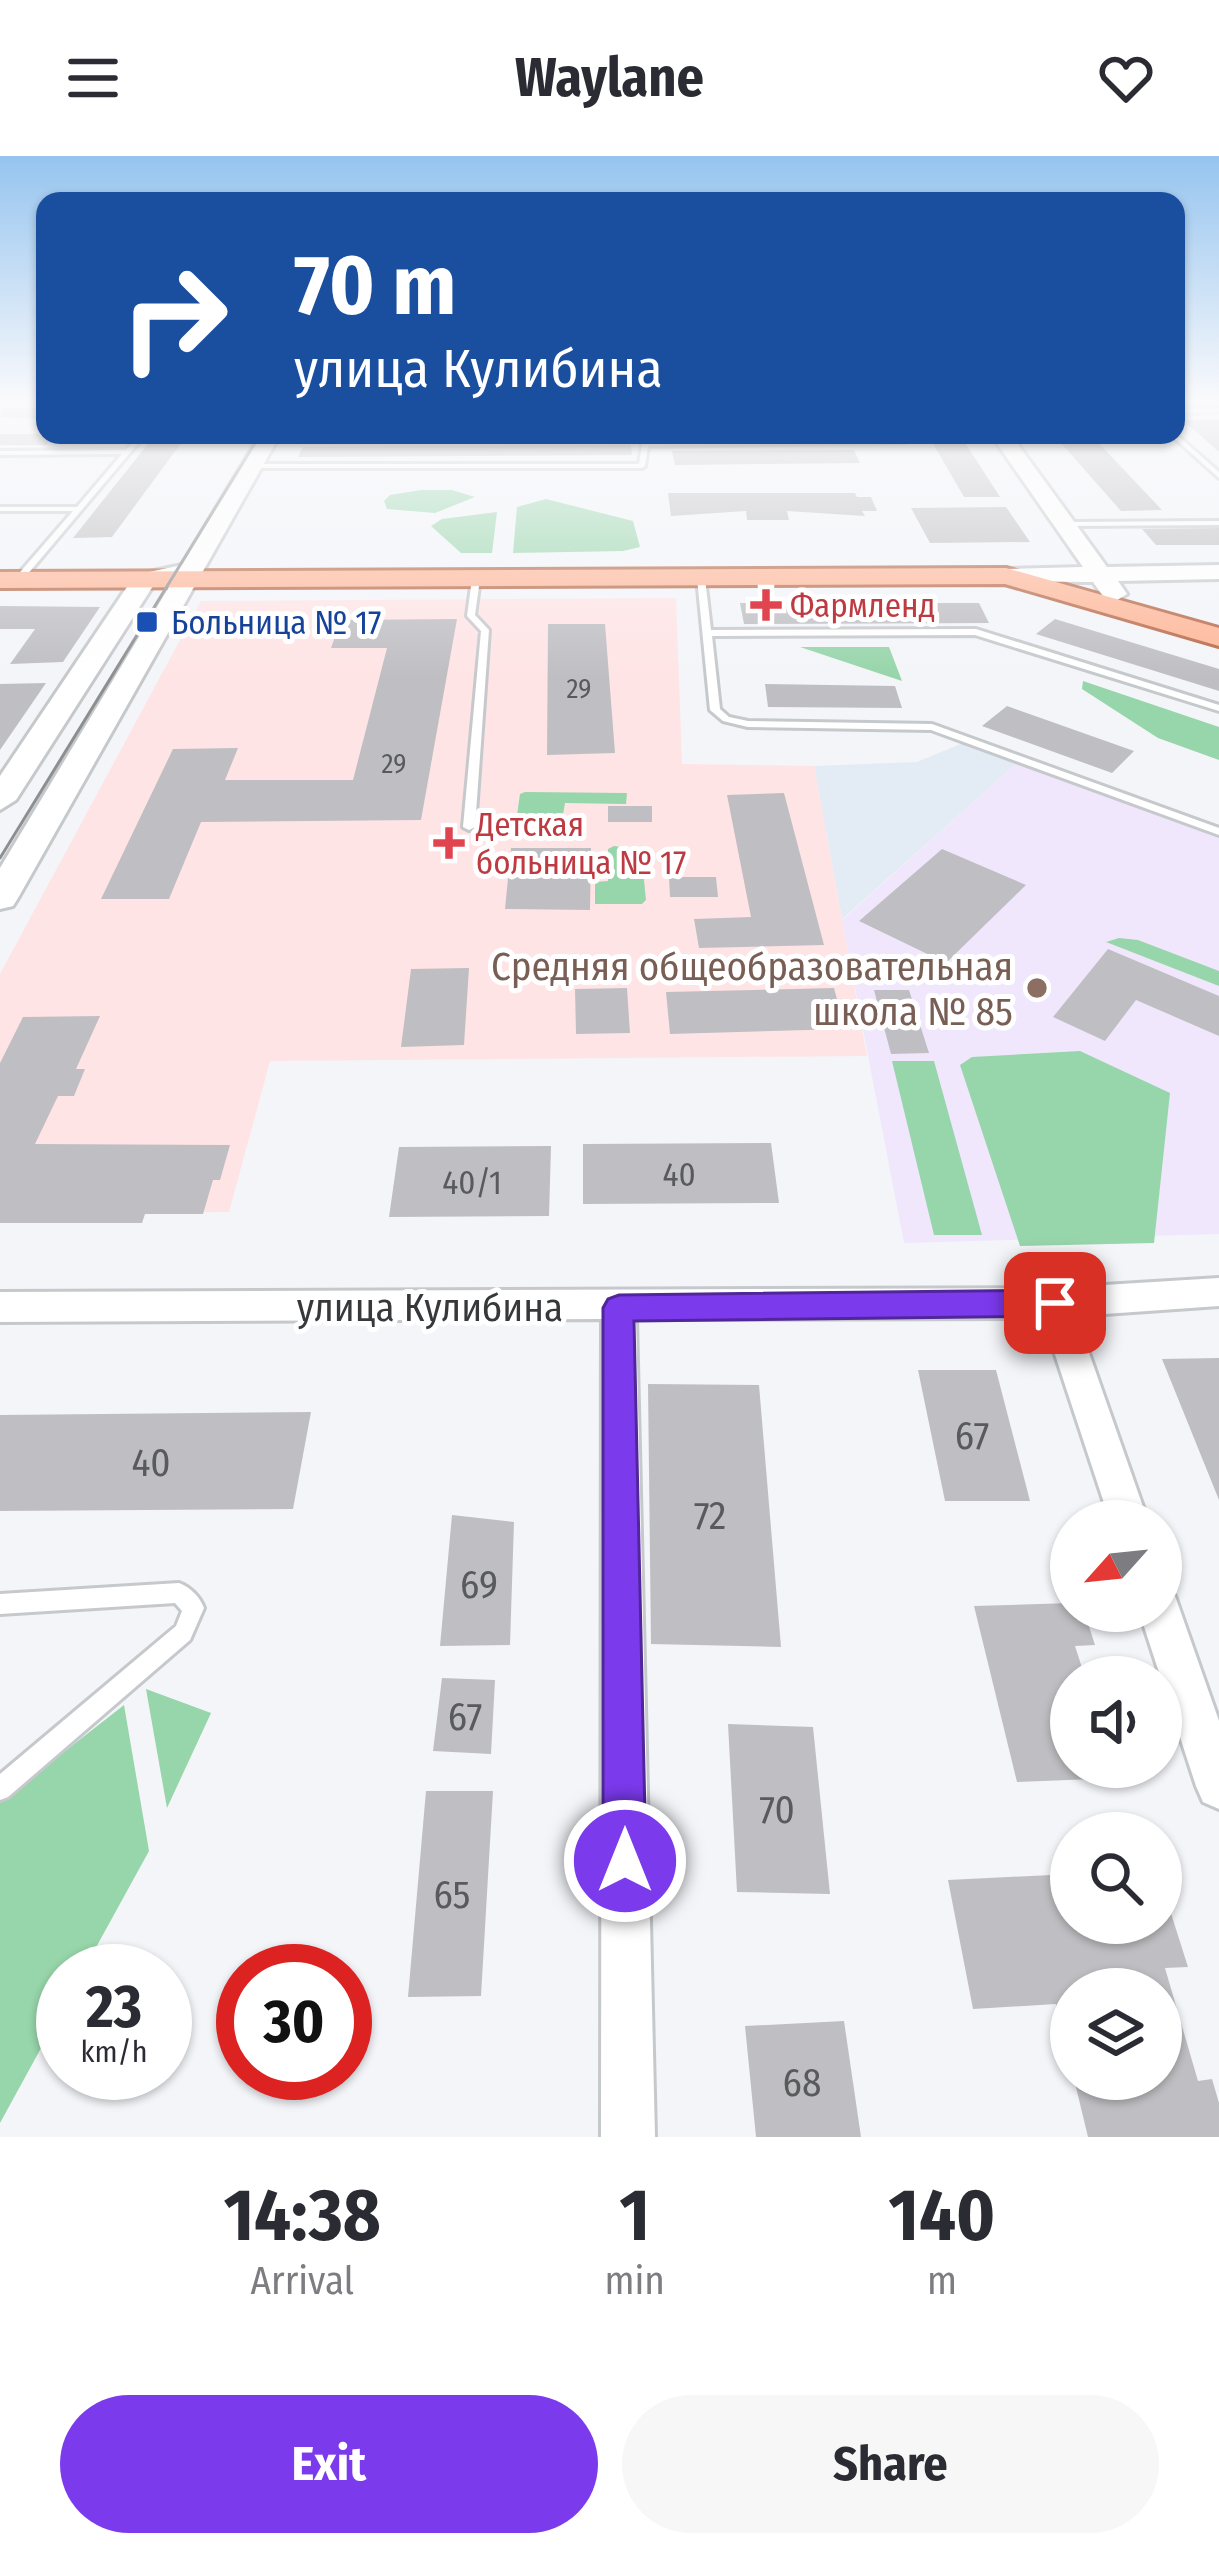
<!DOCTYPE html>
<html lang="en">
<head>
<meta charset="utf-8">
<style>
	body { margin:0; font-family:"Fira Sans Condensed",sans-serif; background:#f7f7f7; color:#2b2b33; height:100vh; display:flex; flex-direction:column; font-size:45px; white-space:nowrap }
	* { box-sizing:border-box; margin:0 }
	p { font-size:39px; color:#7c7c81 }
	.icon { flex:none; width:66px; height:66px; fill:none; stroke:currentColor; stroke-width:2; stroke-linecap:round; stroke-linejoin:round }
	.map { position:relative; height:1981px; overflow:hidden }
	.details { display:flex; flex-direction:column; background:#fff; flex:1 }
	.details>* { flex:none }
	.banner { position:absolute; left:36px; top:36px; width:1149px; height:252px; border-radius:24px; box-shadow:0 3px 9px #0004; background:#1a4fa0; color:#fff; overflow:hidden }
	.needle { width:78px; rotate:243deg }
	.fabs { position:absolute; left:1050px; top:1344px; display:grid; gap:24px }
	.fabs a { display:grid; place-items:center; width:132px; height:132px; border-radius:50%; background:#fff; box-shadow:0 3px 9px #0004; font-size:60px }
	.speed { position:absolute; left:36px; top:1788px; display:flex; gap:24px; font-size:60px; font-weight:700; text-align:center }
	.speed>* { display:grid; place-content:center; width:156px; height:156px; border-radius:50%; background:#fff; box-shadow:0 3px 9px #0004; line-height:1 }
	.speed small { font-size:30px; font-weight:400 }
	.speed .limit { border:18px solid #d22; background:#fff; color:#111 }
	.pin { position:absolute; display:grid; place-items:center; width:102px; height:102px; color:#fff; margin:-51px; border-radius:24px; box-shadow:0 6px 18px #0006 }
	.me { position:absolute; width:132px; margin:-66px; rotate:0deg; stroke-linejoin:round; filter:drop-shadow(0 0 9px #0008) }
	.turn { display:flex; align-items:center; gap:42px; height:252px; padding:0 60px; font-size:54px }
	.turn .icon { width:156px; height:156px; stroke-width:2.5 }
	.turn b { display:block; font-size:84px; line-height:102px }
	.eta { display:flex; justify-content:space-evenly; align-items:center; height:204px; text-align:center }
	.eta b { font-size:72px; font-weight:700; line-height:84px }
	.cta { display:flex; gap:24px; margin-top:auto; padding:24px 60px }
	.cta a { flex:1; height:138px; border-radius:72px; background:#7c3aed; color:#fff; font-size:48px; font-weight:700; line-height:138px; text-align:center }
	.cta a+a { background:#f7f7f7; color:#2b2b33 }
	header { display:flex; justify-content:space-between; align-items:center; height:156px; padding:0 60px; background:#fff; font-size:54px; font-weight:700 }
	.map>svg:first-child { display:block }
	.built { fill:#e3ebf4 }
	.education { fill:#f0e7fc }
	.medical { fill:#ffe4e5 }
	.green { fill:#97d5aa }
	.building { fill:#bfbfc3 }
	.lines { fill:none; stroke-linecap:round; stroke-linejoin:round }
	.lane-casing { stroke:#c6c9cc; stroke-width:6 }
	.street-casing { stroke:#c6c9cc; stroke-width:6 }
	.secondary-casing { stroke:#c6c9cc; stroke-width:6 }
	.primary-casing { stroke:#b86a49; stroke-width:6 }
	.lane { fill:#fff; fill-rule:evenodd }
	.street { fill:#fff; fill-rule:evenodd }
	.secondary { fill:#fff; fill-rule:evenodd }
	.primary { fill:#feb697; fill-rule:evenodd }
	.tram { stroke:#8d8e90; stroke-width:3 }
	.route { fill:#7c3aed; stroke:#51269a; stroke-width:3 }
	.health-dot { fill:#e0444e; stroke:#fff; stroke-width:4.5 }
	.transit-dot { fill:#1a4fb4; stroke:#fff; stroke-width:4.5 }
	.education-dot { fill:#8d6e63; stroke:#fff; stroke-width:4.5 }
	.labels { text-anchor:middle; stroke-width:10; stroke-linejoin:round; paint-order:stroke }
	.far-number-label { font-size:27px; fill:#595a5c }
	.far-health-label { font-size:33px; fill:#be3a42; stroke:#fff; text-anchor:start }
	.far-transit-label { font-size:33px; fill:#164399; stroke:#fff; text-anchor:start }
	.number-label { font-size:33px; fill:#595a5c }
	.education-label { font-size:39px; fill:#785e54; stroke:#fff; text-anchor:end }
	.street-label { font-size:39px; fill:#373839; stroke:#fff }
	.near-number-label { font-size:39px; fill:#595a5c }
</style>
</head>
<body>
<header><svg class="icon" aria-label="menu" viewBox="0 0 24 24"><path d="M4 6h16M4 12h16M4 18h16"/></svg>Waylane<svg class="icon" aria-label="heart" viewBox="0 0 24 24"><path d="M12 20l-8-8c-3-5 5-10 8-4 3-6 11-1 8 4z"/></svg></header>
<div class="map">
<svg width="1219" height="1981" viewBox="0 0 1219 1981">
	<rect width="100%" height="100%" fill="#f3f5f9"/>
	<path class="built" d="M963 587 1017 607 842 763 814 610 917 606Z"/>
	<path class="education" d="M1017 607 1219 682V1078L904 1087 842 764Z"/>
	<path class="medical" d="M676 442 682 608 814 610 867 900 270 905 229 1056 0 1058V818L201 445Z"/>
	<path class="green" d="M421 334H452L475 341 435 357 387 353 384 345 390 339Z
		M546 343 633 365 640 391 623 395 513 397 517 351Z
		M497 356 492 397H461L431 370 442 363Z
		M800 491H889L902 525Z
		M1083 525 1219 571V604L1158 582 1082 533Z
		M525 636 627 637 626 648 565 647 561 670 521 669 516 666 520 638Z
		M614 690 641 694 646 744 642 748H595V726L608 725V693Z
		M1119 782 1138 784 1219 815V830L1106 786Z
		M1080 895 1170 937 1154 1087 1020 1090 960 909 972 901Z
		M892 905H934L982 1079H934Z
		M146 1533 211 1557 167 1652Z
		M124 1549 149 1695 83 1815H63V1852L0 1967V1646Z"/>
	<path class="building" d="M4 251H45V263L0 261Z
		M1183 264H1219V296Z
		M0 278H45L56 279 46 289H0Z
		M155 279H187L112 381 73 382Z
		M928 279H960L1000 341H964Z
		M1054 279H1091L1162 354 1121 355Z
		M631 289 632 299 298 301 303 291Z
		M854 294 860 307 675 309 672 295Z
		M668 337H855L857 341H871L877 355H862L865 360 787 355 789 364H747L746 355 671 360Z
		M1006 351 1030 386 930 387 911 352Z
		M1219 372V389H1156L1142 373Z
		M740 447H979L989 467 744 468Z
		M0 450 100 451 63 506 10 508 35 473H0Z
		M457 463 421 664 201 666 169 743H101L173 593 238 592 225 624H353L387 492H331L341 464Z
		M1055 463 1219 513V535L1036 478Z
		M548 468H605L615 597 547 599Z
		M46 527 0 594V528Z
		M765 528 895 530 902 552 768 551Z
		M1007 550 1134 595 1112 617 982 570Z
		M784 637 824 789 699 792 694 763 751 761 727 639Z
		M608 650H652V666H608Z
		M511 692H591L590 754 505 753Z
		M942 693 1026 729 946 807 859 765Z
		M669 721H716L718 741H670Z
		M1108 793 1219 840V880L1136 844 1105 885 1053 861Z
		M469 812 464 889 401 891 411 813Z
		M627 832 630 877 576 878 575 833Z
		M834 832 845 873 670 878 666 836Z
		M874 834H909L929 897 891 898Z
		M100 860 76 913H85L74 940H58L35 988 230 989 220 1024H213L203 1058H145L142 1067H0V907L23 861Z
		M771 987 779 1047 583 1048V988Z
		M551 990 549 1060 389 1061 399 991Z
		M1219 1202V1344L1162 1203Z
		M918 1214H996L1030 1345H945Z
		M648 1228 759 1229 781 1491 651 1488Z
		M311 1256 293 1353 0 1355V1259Z
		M452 1359 514 1366 510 1489 440 1490Z
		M1071 1447V1455H1084L1095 1489 1075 1490 1085 1521H1071V1611H1141L1145 1621 1017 1626 974 1450Z
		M442 1522 495 1524 491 1598 433 1595Z
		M728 1568 813 1571 830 1738 737 1736Z
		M426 1635H493L481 1840 408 1841Z
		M1071 1718V1767H1161L1162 1729 1188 1811 1165 1812 1198 1925 1212 1923 1219 1947V1981H1088L1074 1923H1161V1833H1071L1069 1904 1056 1848 973 1853 948 1724Z
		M844 1865 861 1981H756L745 1870Z"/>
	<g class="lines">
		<defs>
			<path id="lane" d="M1219 252V256L1176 257V253Z
				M1176 278 1219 316V322L1171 279Z
				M139 279H145L21 426H15V422L73 355H0V351H77L122 298 0 299V295L126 294Z
				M897 279H903L905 286 648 290 645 310 642 312H252L249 310 252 308H639L642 288 645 286 899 283Z
				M1219 365V369L1067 370 1063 368 1067 366Z
				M701 420 705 422 711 474 976 473 1219 549V555L975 479 712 480 720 553 729 561 748 565 932 568 1219 672V679L931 574 748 571 723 565 710 554 697 422Z
				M476 421 480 423 475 459 489 474 475 671 469 674 463 671 481 475 467 460 472 423Z
				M179 1427C190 1431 200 1441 204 1452L190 1484 8 1641 0 1644V1618L176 1470 182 1455 175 1447 0 1458V1438Z"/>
			<path id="street" d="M1219 1122V1150L1076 1160 1148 1365H1110L1043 1162 636 1163 655 1981H601L602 1163 0 1166V1136L1055 1132Z
				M1161 1435 1175 1440 1219 1565V1653L1203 1646 1196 1630 1139 1455H1161Z"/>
			<path id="secondary" d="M260 279H280L18 742 13 750 0 753V712L172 426 153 430 16 644 0 654V620L135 419 182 409Z
				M991 279H1011L1107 411 1219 409V423L1118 425 1127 438 1114 446 1105 443 1093 426 997 425 994 420 1006 413 1083 411Z"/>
			<path id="primary" d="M1006 412 1219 472V490L1005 428 0 432V416Z"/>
		</defs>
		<use href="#lane" class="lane-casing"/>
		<use href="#street" class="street-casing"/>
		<use href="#secondary" class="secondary-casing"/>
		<use href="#primary" class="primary-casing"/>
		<use href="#lane" class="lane"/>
		<use href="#street" class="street"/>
		<use href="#secondary" class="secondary"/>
		<use href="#primary" class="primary"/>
		<path class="tram" d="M0 702 260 279"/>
	</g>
	<linearGradient id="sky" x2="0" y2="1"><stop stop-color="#96c4ef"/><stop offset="0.47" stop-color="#fafafc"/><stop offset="1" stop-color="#fafafc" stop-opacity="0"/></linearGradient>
	<rect width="1219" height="521" fill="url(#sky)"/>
	<path class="route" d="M1055 1134 1066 1138 1071 1147 1066 1156 1055 1160 634 1165 646 1705 640 1720 625 1726 610 1720 603 1705V1152L608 1143 619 1139Z"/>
	<g class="health-dot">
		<path d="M760 431h12v12h12v12h-12v12h-12v-12h-12v-12h12z"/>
		<path d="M443 669h12v12h12v12h-12v12h-12v-12h-12v-12h12z"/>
	</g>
	<rect class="transit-dot" x="135" y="454" width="24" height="24" rx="6"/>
	<circle class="education-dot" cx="1037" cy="832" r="12"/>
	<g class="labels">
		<g class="far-number-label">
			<text x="579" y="542">29</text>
			<text x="394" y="617">29</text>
		</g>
		<g class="far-health-label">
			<text x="790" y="461">Фармленд</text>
			<text x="476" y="680">Детская<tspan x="476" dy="38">больница № 17</tspan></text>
		</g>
		<g class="far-transit-label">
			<text x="171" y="478">Больница № 17</text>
		</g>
		<g class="number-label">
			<text x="679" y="1030">40</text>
			<text x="472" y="1038">40/1</text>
		</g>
		<g class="education-label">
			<text x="1013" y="824">Средняя общеобразовательная<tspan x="1013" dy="45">школа № 85</tspan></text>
		</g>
		<g class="street-label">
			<text x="430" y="1165">улица Кулибина</text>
		</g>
		<g class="near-number-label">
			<text x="972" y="1293">67</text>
			<text x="151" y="1320">40</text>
			<text x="710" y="1373">72</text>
			<text x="479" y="1442">69</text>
			<text x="465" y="1574">67</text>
			<text x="777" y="1667">70</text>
			<text x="452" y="1752">65</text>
			<text x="802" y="1940">68</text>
		</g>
	</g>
</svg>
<div class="fabs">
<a><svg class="needle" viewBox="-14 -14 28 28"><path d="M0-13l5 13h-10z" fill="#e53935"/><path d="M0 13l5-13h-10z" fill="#7c7c81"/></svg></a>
<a><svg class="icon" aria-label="sound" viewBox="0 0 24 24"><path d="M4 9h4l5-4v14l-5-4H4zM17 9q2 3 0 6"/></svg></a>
<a><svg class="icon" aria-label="search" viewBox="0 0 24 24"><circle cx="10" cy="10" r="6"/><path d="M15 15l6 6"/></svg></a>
<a><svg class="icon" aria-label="layers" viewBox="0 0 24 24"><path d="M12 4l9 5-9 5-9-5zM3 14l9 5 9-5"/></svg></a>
</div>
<div class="speed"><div>23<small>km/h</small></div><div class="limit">30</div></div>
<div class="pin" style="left:1055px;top:1147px;background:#d93025"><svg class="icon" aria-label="arrive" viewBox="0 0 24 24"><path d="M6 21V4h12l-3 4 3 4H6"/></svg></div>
<svg class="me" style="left:625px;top:1705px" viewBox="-20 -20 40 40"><circle r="17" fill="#7c3aed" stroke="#fff" stroke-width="3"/><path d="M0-11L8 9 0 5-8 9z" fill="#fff"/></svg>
<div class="banner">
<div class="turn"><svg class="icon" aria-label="right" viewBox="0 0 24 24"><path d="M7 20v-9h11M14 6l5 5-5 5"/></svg><div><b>70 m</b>улица Кулибина</div></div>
</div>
</div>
<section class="details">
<div class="eta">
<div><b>14:38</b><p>Arrival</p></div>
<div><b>1</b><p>min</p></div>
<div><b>140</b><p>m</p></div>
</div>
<div class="cta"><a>Exit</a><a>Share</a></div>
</section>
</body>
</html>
